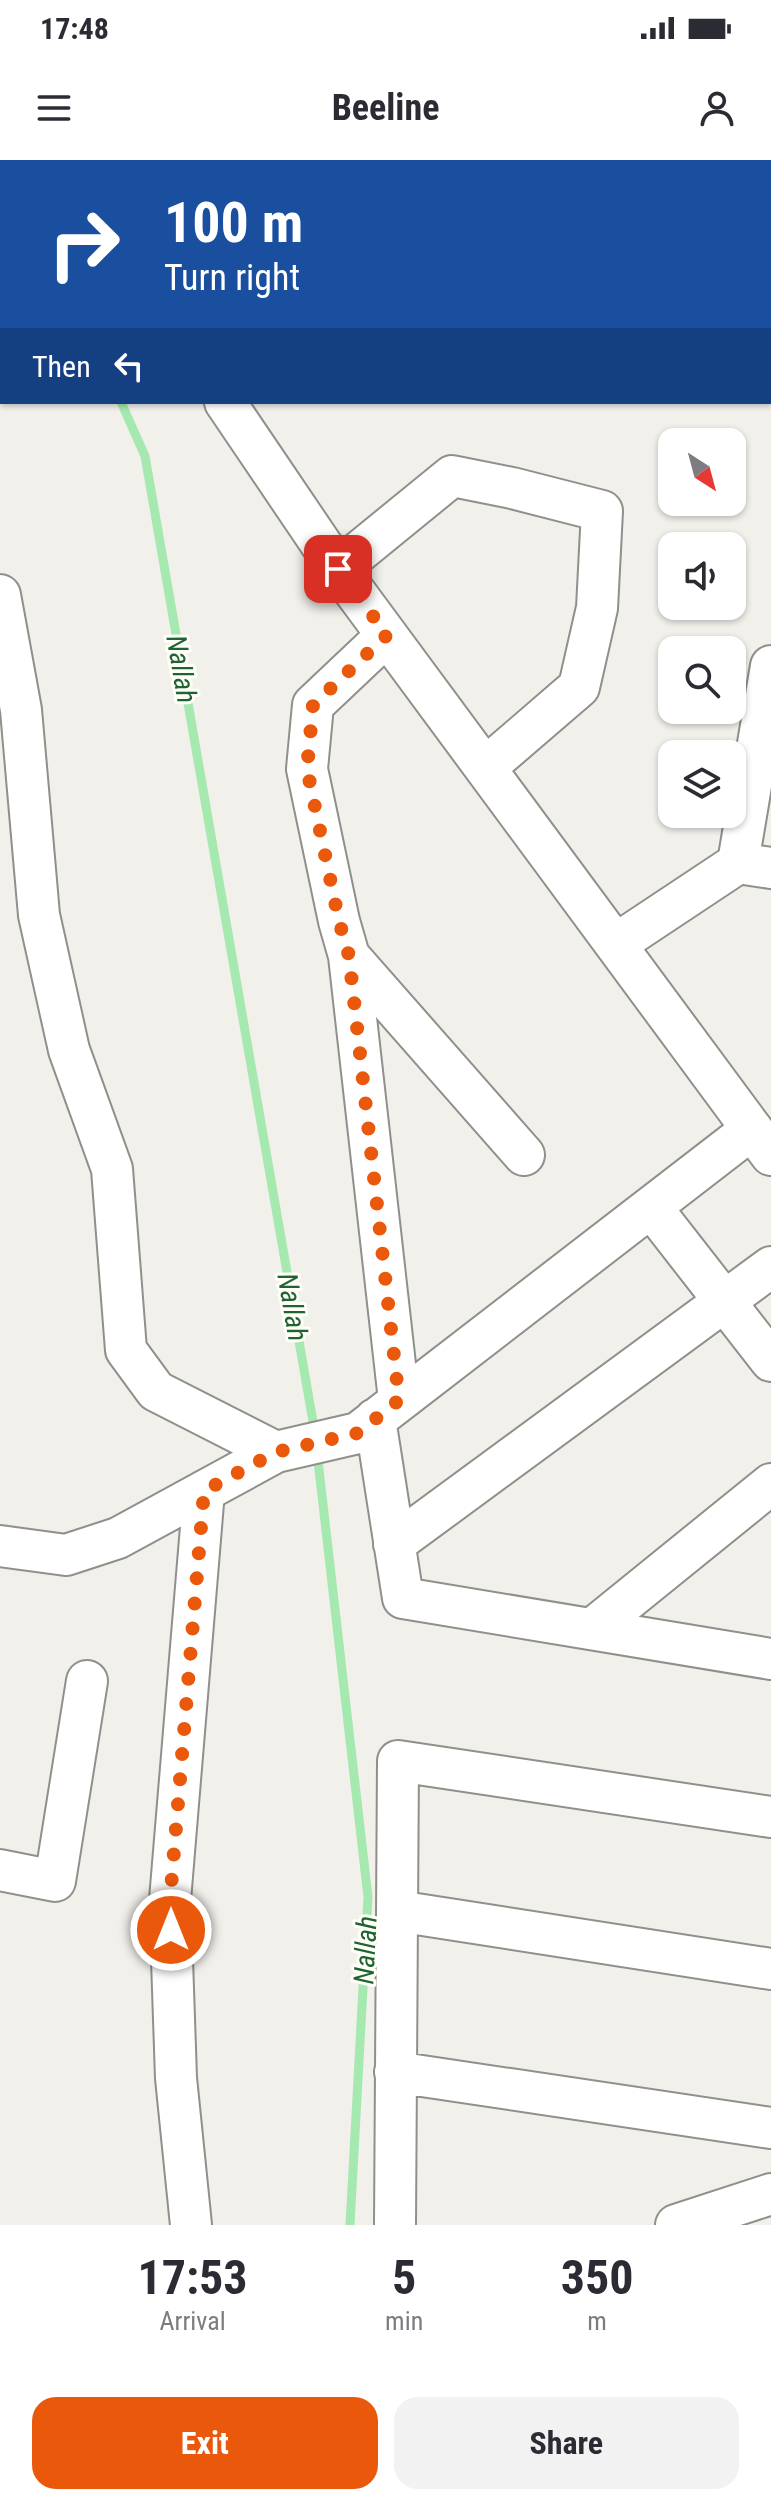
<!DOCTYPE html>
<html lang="en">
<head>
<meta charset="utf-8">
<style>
	body { margin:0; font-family:"Roboto Condensed",sans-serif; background:#f2f2f3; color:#2b2b33; height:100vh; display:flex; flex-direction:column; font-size:30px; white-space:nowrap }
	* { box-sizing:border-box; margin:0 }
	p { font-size:26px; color:#7c7c81 }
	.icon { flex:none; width:44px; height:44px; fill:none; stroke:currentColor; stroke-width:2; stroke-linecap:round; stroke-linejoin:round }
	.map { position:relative; height:2065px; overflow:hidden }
	.details { display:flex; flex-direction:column; background:#fff; flex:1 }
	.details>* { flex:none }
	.guide { position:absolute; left:0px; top:0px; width:772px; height:244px; box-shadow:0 2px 6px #0004; background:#1a4fa0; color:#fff; overflow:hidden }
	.needle { width:52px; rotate:144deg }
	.buttons { position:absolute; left:658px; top:268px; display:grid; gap:16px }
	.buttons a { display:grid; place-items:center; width:88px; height:88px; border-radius:16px; background:#fff; box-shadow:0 2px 6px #0004; font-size:40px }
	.pin { position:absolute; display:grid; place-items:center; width:68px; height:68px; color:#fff; margin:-34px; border-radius:16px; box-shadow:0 4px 12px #0006 }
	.me { position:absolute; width:88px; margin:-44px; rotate:0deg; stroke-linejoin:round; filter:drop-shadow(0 0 6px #0008) }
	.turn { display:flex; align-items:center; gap:28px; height:168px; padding:0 32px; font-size:36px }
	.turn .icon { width:104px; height:104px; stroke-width:2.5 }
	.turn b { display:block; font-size:56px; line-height:68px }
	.then { display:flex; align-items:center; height:76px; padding:0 32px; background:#0003; gap:16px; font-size:30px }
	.eta { display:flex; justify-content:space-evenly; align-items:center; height:136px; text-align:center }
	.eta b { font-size:48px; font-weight:700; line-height:56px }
	.action { display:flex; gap:16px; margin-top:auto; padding:16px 32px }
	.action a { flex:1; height:92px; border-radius:24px; background:#ea580c; color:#fff; font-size:32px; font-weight:700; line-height:92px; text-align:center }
	.action a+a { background:#f2f2f3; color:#2b2b33 }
	.status { display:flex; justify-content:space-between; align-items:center; height:56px; padding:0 40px; background:#fff; direction:ltr }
	.status svg { height:22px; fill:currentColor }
	header { display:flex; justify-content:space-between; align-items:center; height:104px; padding:0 32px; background:#fff; font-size:36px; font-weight:700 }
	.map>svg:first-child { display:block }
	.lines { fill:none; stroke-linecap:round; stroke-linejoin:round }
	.stream { stroke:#a5e9b0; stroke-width:9 }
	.minor-casing { stroke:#918f8a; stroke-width:44 }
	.minor { stroke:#fff; stroke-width:40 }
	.route { stroke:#ea580c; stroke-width:14; stroke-dasharray:0 25.2 }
	.labels { text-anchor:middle; stroke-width:6; stroke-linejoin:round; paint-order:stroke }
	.water-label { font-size:28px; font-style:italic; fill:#1d6430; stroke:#fffef8 }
</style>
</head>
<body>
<div class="status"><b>17:48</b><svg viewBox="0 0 49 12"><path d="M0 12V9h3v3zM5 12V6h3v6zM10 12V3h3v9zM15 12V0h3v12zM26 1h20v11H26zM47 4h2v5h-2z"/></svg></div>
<header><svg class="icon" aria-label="menu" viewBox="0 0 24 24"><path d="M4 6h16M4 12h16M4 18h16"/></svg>Beeline<svg class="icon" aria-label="person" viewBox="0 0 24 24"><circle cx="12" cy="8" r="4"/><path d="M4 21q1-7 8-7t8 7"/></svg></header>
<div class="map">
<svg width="771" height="2065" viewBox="0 0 771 2065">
	<rect width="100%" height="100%" fill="#f2f0eb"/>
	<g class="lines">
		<path class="stream" d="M121 242 145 296 315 1273
			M317 1292 368 1737 350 2065"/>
		<defs>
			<path id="minor" d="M68 0 74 2
				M646 0 647 2
				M701 0 717 2
				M116 2 118 0
				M327 2 329 0
				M225 242 338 409 771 995
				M338 409 452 316 512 328 602 351 597 448 579 527 485 608
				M0 435 21 550 39 755 69 890 112 1009 126 1190 156 1231 276 1292
				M387 475 313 545 307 609 339 761 349 796 399 1240
				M738 703 771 506
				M616 784 738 703 771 708
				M349 796 524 995
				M651 1047 771 1201
				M375 1259 403 1438 771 1499
				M394 1384 771 1107
				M0 1386 66 1395 118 1378 276 1292 358 1273 752 969
				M592 1469 771 1324
				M0 1710 55 1721 87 1521
				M397 1751 771 1809
				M395 1912 771 1968
				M191 2065 176 1918 170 1740 204 1331
				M395 2065 398 1601 771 1657
				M676 2065 771 2034"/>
		</defs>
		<use href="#minor" class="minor-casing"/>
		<use href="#minor" class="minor"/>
	</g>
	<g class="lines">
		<path class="route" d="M171 1770 170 1740 204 1331 276 1292 358 1273 399 1240 349 796 339 761 307 609 313 545 387 475 338 409"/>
	</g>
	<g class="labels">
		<g class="water-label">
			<text transform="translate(182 509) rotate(80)" y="10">Nallah</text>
			<text transform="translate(293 1147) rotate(80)" y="10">Nallah</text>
			<text transform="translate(365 1790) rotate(-87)" y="10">Nallah</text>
		</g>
	</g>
</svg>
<div class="buttons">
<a><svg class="needle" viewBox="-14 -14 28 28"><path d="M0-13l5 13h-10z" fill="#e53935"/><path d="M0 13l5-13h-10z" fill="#7c7c81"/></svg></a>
<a><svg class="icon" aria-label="sound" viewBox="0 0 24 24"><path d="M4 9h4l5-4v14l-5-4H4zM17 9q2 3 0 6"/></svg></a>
<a><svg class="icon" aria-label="search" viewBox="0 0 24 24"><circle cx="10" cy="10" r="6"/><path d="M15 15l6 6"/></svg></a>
<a><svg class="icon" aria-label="layers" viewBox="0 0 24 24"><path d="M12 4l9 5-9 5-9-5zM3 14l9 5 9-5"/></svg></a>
</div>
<div class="pin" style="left:338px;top:409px;background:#d93025"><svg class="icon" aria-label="arrive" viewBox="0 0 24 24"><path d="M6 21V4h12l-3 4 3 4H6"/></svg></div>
<svg class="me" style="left:171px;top:1770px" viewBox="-20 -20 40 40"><circle r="17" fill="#ea580c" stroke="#fff" stroke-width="3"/><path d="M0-11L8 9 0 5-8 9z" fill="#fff"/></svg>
<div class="guide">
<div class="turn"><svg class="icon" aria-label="right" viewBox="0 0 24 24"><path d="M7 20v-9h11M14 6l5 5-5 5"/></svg><div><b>100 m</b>Turn right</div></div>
<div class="then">Then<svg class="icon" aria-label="left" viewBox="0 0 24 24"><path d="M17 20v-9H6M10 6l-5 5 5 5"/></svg></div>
</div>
</div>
<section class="details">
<div class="eta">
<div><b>17:53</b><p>Arrival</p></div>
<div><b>5</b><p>min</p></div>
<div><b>350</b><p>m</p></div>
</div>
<div class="action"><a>Exit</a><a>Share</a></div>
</section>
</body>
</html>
